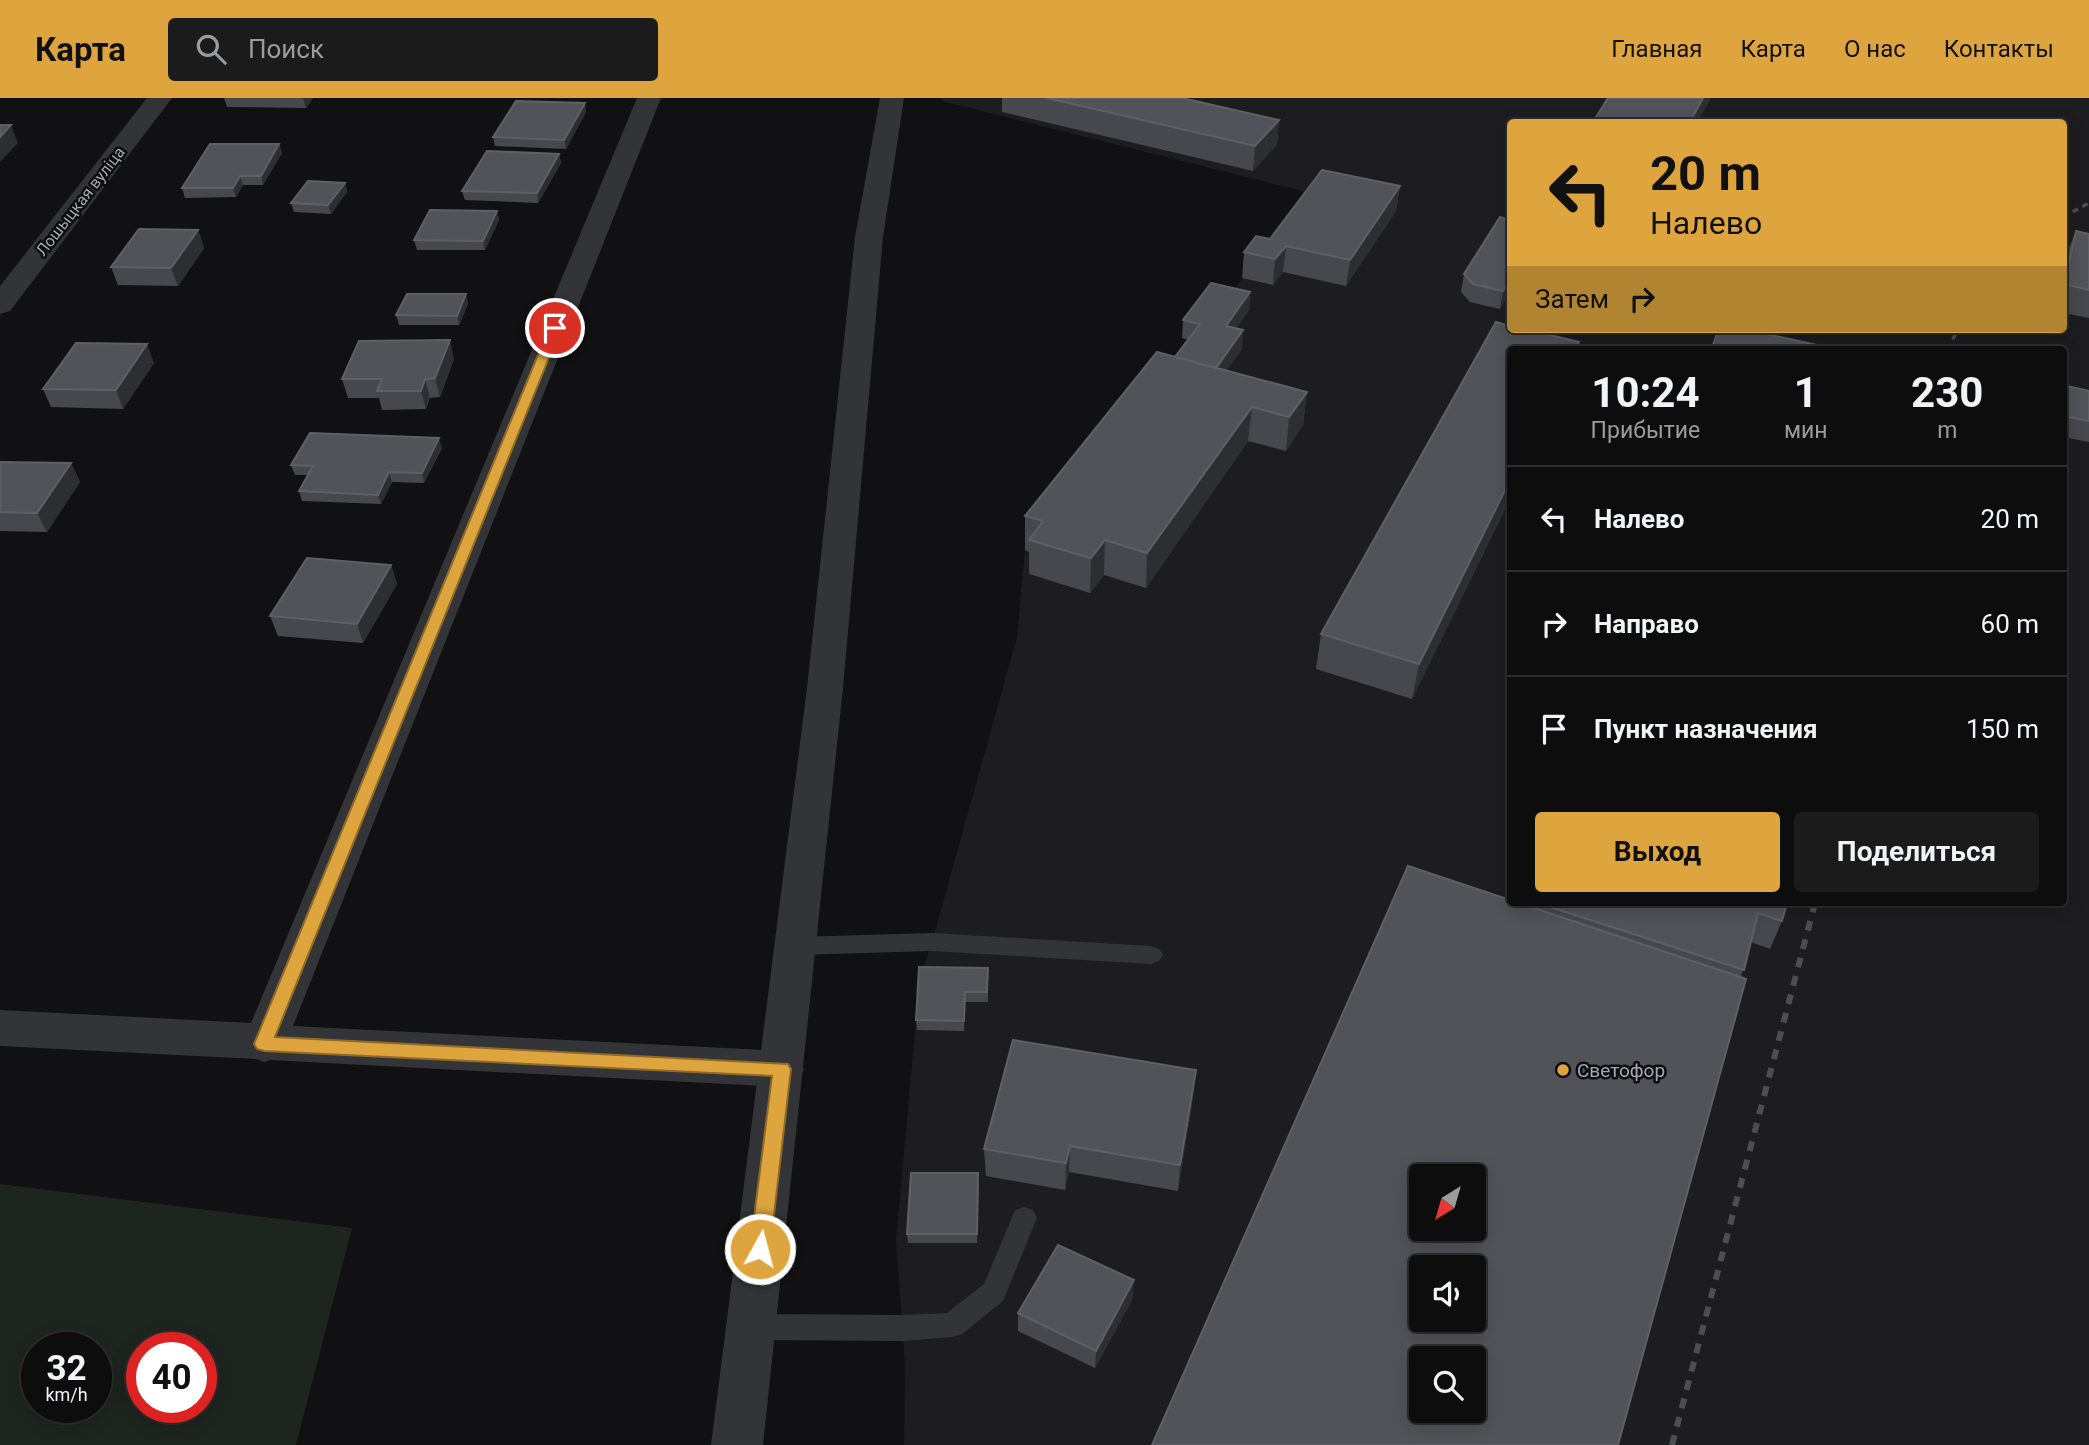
<!DOCTYPE html>
<html lang="ru">
<head>
<meta charset="utf-8">
<style>
	body { margin:0; font-family:Roboto,sans-serif; background:#1b1b1c; color:#f1f3f6; height:100vh; display:flex; flex-direction:column; font-size:26px; white-space:nowrap }
	* { box-sizing:border-box; margin:0 }
	p { font-size:23px; color:#9a9c9e }
	.icon { flex:none; width:38px; height:38px; fill:none; stroke:currentColor; stroke-width:2; stroke-linecap:round; stroke-linejoin:round }
	.map { position:relative; flex:1; overflow:hidden }
	.sheet { position:absolute; left:1507px; top:248px; width:560px; height:560px; display:flex; flex-direction:column; background:#0d0d0e; border-radius:7px; box-shadow:0 4px 18px #0003,0 0 0 2px #2d2d2e }
	.sheet>* { flex:none }
	.banner { position:absolute; left:1507px; top:21px; width:560px; height:214px; border-radius:7px; box-shadow:0 4px 18px #0003,0 0 0 2px #2d2d2e; background:#dea53e; color:#111; overflow:hidden }
	.needle { width:46px; rotate:217deg }
	.buttons { position:absolute; left:1409px; top:1066px; display:grid; gap:14px }
	.buttons a { display:grid; place-items:center; width:77px; height:77px; border-radius:7px; background:#0d0d0e; box-shadow:0 4px 18px #0003,0 0 0 2px #2d2d2e; font-size:35px }
	.speed { position:absolute; left:21px; top:1234px; display:flex; gap:14px; font-size:35px; font-weight:700; text-align:center }
	.speed>* { display:grid; place-content:center; width:91px; height:91px; border-radius:50%; background:#0d0d0e; box-shadow:0 4px 18px #0003,0 0 0 2px #2d2d2e; line-height:1 }
	.speed small { font-size:18px; font-weight:400 }
	.speed .limit { border:10px solid #d22; background:#fff; color:#111 }
	.pin { position:absolute; display:grid; place-items:center; width:60px; height:60px; color:#fff; margin:-30px; border:4px solid #fff; border-radius:50%; box-shadow:0 2px 7px #0007 }
	.me { position:absolute; width:77px; margin:-38px; rotate:7deg; stroke-linejoin:round; filter:drop-shadow(0 0 5px #0008) }
	.turn { display:flex; align-items:center; gap:24px; height:147px; padding:0 28px; font-size:32px }
	.turn .icon { width:91px; height:91px; stroke-width:2.5 }
	.turn b { display:block; font-size:49px; line-height:60px }
	.then { display:flex; align-items:center; height:66px; padding:0 28px; background:#0003; gap:14px; font-size:26px }
	.eta { display:flex; justify-content:space-evenly; align-items:center; height:119px; text-align:center }
	.eta b { font-size:42px; font-weight:700; line-height:49px }
	.cta { display:flex; gap:14px; margin-top:auto; padding:14px 28px }
	.cta a { flex:1; height:80px; border-radius:7px; background:#dea53e; color:#111; font-size:28px; font-weight:700; line-height:80px; text-align:center }
	.cta a+a { background:#1b1b1c; color:#f1f3f6 }
	ul { padding:0; list-style:none }
	li { display:flex; align-items:center; gap:21px; height:105px; padding:0 28px; border-top:2px solid #2d2d2e }
	li div { flex:1 }
	li b { display:block; font-size:26px }
	li em { font-style:normal }
	header { display:flex; align-items:center; gap:42px; box-sizing:border-box; height:98px; padding:0 35px; background:#dea53e; color:#111 }
	header strong { font-size:33px }
	nav { display:flex; gap:38px; margin-inline-start:auto; font-size:24px }
	.search { width:490px; height:63px; background:#1b1b1c; display:flex; align-items:center; gap:18px; box-sizing:border-box; padding:0 24px; border-radius:7px; color:#9a9c9e; font-size:26px }
	.map>svg:first-child { display:block }
	.built { fill:#1d1d1f; fill-rule:evenodd }
	.green { fill:#1e251f; fill-rule:evenodd }
	.lines { fill:none; stroke-linecap:round; stroke-linejoin:round }
	.service { fill:#333437; fill-rule:evenodd }
	.minor { fill:#333437; fill-rule:evenodd }
	.tertiary { fill:#333437; fill-rule:evenodd }
	.rail-far1 { stroke:#4c4e52; stroke-width:3.5; stroke-dasharray:6 5; stroke-linecap:butt }
	.rail { stroke:#4c4e52; stroke-width:6; stroke-dasharray:10 9; stroke-linecap:butt }
	.wall { fill:#47484e }
	.shaded-wall { fill:#2d2e32 }
	.building { fill:#515358; stroke:#5e6066; stroke-width:2; fill-rule:evenodd }
	.route { fill:#dea53e; stroke:#906b28; stroke-width:2 }
	.poi-dot { fill:#dea53e; stroke:#0c0c0e; stroke-width:2.5 }
	.labels { text-anchor:middle; stroke-width:5; stroke-linejoin:round; paint-order:stroke }
	.far-street-label { font-size:16px; fill:#a4a9b2; stroke:#0c0c0e }
	.poi-label { font-size:19px; fill:#a4a9b2; stroke:#0c0c0e; text-anchor:start }
</style>
</head>
<body>
<header>
<strong>Карта</strong>
<div class="search"><svg class="icon" aria-label="search" viewBox="0 0 24 24"><circle cx="10" cy="10" r="6"/><path d="M15 15l6 6"/></svg>Поиск</div>
<nav><a>Главная</a><a>Карта</a><a>О нас</a><a>Контакты</a></nav>
</header>
<div class="map">
<svg width="2089" height="1347" viewBox="0 0 2089 1347">
	<rect width="100%" height="100%" fill="#111113"/>
	<path class="built" d="M942 0H2089V1347H904L905 1265 896 1143 920 879 932 844 1017 539 1025 452 1155 288 1198 244 1182 240 1210 203 1224 206 1254 164 1318 97 942 3ZM1510 24H2063V231H1510ZM1510 252H2063V805H1510ZM1421 1078H1474V1130H1421ZM1421 1169H1474V1222H1421ZM1421 1260H1474V1312H1421Z"/>
	<path class="green" d="M0 1086 352 1130 296 1347H0ZM37 1250H96V1309H37ZM142 1250H201V1309H142Z"/>
	<g class="lines">
		<path class="service" d="M932 835 1151 848 1159 851 1163 857 1159 863 1151 866 932 853 796 857 788 854 785 848 788 842 796 839Z
			M1024 1109 1033 1112 1037 1120 1003 1203 962 1236 952 1239 903 1243 751 1242 741 1238 737 1229 741 1220 751 1216 903 1217 947 1215 984 1186 1015 1112Z"/>
		<path class="minor" d="M147 0H172L10 213 0 216V188Z
			M637 0H661L293 928 782 953 798 958 804 971 798 984 782 989 270 962 264 964 256 961 0 948V912L251 925Z"/>
		<path class="tertiary" d="M880 0H904L883 139 843 590 763 1347H711L807 590 855 139Z"/>
		<path class="rail-far1" d="M2063 119 2089 105
			M1949 252 1957 231"/>
		<path class="rail" d="M1672 1347 1815 805"/>
	</g>
	<path class="wall" d="M224 0H313L306 10 227 9Z
		M1002 0H1182L1279 22 1277 46 1253 73 1002 14Z
		M585 5 586 14 566 51 495 48 493 39Z
		M279 46 282 55 263 87H243L236 99 185 100 182 90Z
		M559 56 561 65 538 105 465 102 462 93Z
		M345 85 347 94 331 116 294 114 291 105Z
		M1400 88 1396 113 1346 188 1283 174 1273 187 1242 180 1244 154 1270 141Z
		M497 113 499 122 485 152H417L414 142Z
		M1510 122V194L1500 211 1470 204 1461 194 1464 176Z
		M198 132 204 150 178 188 118 187 111 169Z
		M2076 133 2089 136V220L2063 215V166L2065 159Z
		M1250 194 1249 212 1236 230 1242 251 1226 273 1307 294 1303 327 1286 353 1248 343 1146 490 1104 477 1090 495 1029 476V454L1025 452V418L1175 259 1188 242 1182 240 1183 222Z
		M466 196 468 206 459 227H399L396 217Z
		M1510 252V401L1412 601 1316 571 1321 536Z
		M454 261 440 299 430 300 426 311 382 312 379 300H348L342 281Z
		M154 265 123 311 51 309 43 291Z
		M2063 287 2089 293V344L2063 339Z
		M442 350 424 385 392 384 381 406 302 403 299 393 308 377H295L291 367Z
		M0 364 71 365 80 384 47 434 0 433Z
		M391 467 397 486 363 545 278 538 270 518Z
		M1510 771V794L1505 792Z
		M1510 805H1787L1782 823 1770 851 1751 844 1741 879Z
		M988 870V904H965L964 933 917 932 916 922Z
		M1193 999 1178 1093 1069 1074 1065 1092 986 1078 984 1051Z
		M979 1085 977 1145H908L907 1136Z
		M1133 1200 1095 1270 1018 1233V1215Z"/>
	<path class="shaded-wall" d="M303 0H313L306 10Z
		M1703 0H1711L1698 24H1690Z
		M585 5 586 14 566 51 564 42Z
		M1279 22 1277 46 1253 73 1255 48Z
		M11 27 18 45 0 64V39Z
		M279 46 282 55 263 87 261 78Z
		M559 56 561 65 538 105 537 95Z
		M240 78 243 87 236 99 233 90Z
		M345 85 347 94 331 116 328 107Z
		M1400 88 1396 113 1346 188 1350 162Z
		M497 113 499 122 485 152 483 143Z
		M198 132 204 150 178 188 171 170Z
		M1286 148 1283 174 1273 187 1275 161Z
		M1510 181V194L1500 211 1503 193Z
		M1250 194 1249 212 1224 246 1226 228Z
		M466 196 468 206 459 227 457 218Z
		M1243 232 1242 251 1206 301 1207 283Z
		M450 242 454 261 440 299 435 280Z
		M147 246 154 265 123 311 116 292Z
		M425 281 430 300 426 311 421 293Z
		M1307 294 1303 327 1286 353 1289 319Z
		M1252 309 1248 343 1146 490 1147 455Z
		M439 340 442 350 424 385 422 375Z
		M71 365 80 384 47 434 37 415Z
		M389 374 392 384 381 406 378 397Z
		M1510 382V401L1412 601 1419 566Z
		M1105 442 1104 477 1090 495 1091 460Z
		M391 467 397 486 363 545 357 526Z
		M1196 972 1193 999 1178 1093 1180 1067Z
		M1070 1048 1069 1074 1065 1092 1066 1065Z
		M1134 1182 1133 1200 1095 1270 1096 1253Z"/>
	<path class="building" d="M1047 0H1182L1279 22 1255 48Z
		M1608 0H1703L1690 24H1593Z
		M516 3 585 5 564 42 493 39Z
		M0 27H11L0 39Z
		M210 46H279L261 78H240L233 90H182Z
		M487 53 559 56 537 95 462 93Z
		M1322 72 1400 88 1350 162 1286 148 1275 161 1244 154 1256 138 1270 141Z
		M308 83 345 85 328 107 291 105Z
		M430 112 497 113 483 143 414 142Z
		M1500 119 1510 122V181L1503 193 1473 186 1464 176Z
		M139 131 198 132 171 170 111 169Z
		M2076 133 2089 136V192L2064 186Z
		M1211 185 1250 194 1226 228 1243 232 1216 270 1175 259 1200 226 1183 222Z
		M407 196H466L457 218 396 217Z
		M1496 224 1510 228V231H1525L1579 244 1575 252H1510V382L1419 566 1321 536Z
		M1719 231H1743L1840 252H1711Z
		M450 242 435 280 425 281 421 293H377L382 281H342L359 243Z
		M76 245 147 246 116 292 43 291Z
		M1157 254 1307 294 1289 319 1252 309 1147 455 1105 442 1091 460 1029 442 1043 423 1025 418Z
		M2063 287 2089 293V323L2063 318Z
		M310 335 439 340 422 375 389 374 378 397 299 393 313 368 291 367Z
		M0 364 71 365 37 415 0 414Z
		M307 460 391 467 357 526 270 518Z
		M1408 768 1510 802V805H1519L1746 881 1618 1347H1152ZM1421 1078H1474V1130H1421ZM1421 1169H1474V1222H1421ZM1421 1260H1474V1312H1421Z
		M1538 805H1787L1782 823 1758 815 1744 872Z
		M919 869 988 870 987 894H965L964 923 916 922Z
		M1013 942 1196 972 1180 1067 1070 1048 1066 1065 984 1051Z
		M911 1075H978L977 1136H907Z
		M1058 1147 1134 1182 1096 1253 1018 1215Z"/>
	<path class="route" d="M555 226 561 230 275 939 788 966 791 971 770 1151 767 1158 760 1160 753 1158 750 1151 772 978 264 953 257 951 254 946 549 230Z"/>
	<circle class="poi-dot" cx="1563" cy="972" r="7"/>
	<g class="labels">
		<g class="far-street-label">
			<text transform="translate(80 103) rotate(-52)" y="6">Лошыцкая вуліца</text>
		</g>
		<g class="poi-label">
			<text x="1577" y="979">Светофор</text>
		</g>
	</g>
</svg>
<div class="buttons">
<a><svg class="needle" viewBox="-14 -14 28 28"><path d="M0-13l5 13h-10z" fill="#e53935"/><path d="M0 13l5-13h-10z" fill="#9a9c9e"/></svg></a>
<a><svg class="icon" aria-label="sound" viewBox="0 0 24 24"><path d="M4 9h4l5-4v14l-5-4H4zM17 9q2 3 0 6"/></svg></a>
<a><svg class="icon" aria-label="search" viewBox="0 0 24 24"><circle cx="10" cy="10" r="6"/><path d="M15 15l6 6"/></svg></a>
</div>
<div class="speed"><div>32<small>km/h</small></div><div class="limit">40</div></div>
<div class="pin" style="left:555px;top:230px;background:#d93025"><svg class="icon" aria-label="arrive" viewBox="0 0 24 24"><path d="M6 21V4h12l-3 4 3 4H6"/></svg></div>
<svg class="me" style="left:760px;top:1151px" viewBox="-20 -20 40 40"><circle r="17" fill="#dea53e" stroke="#fff" stroke-width="3"/><path d="M0-11L8 9 0 5-8 9z" fill="#fff"/></svg>
<div class="banner">
<div class="turn"><svg class="icon" aria-label="left" viewBox="0 0 24 24"><path d="M17 20v-9H6M10 6l-5 5 5 5"/></svg><div><b>20 m</b>Налево</div></div>
<div class="then">Затем<svg class="icon" aria-label="right" viewBox="0 0 24 24"><path d="M7 20v-9h11M14 6l5 5-5 5"/></svg></div>
</div>
<section class="sheet">
<div class="eta">
<div><b>10:24</b><p>Прибытие</p></div>
<div><b>1</b><p>мин</p></div>
<div><b>230</b><p>m</p></div>
</div>
<ul>
<li><svg class="icon" aria-label="left" viewBox="0 0 24 24"><path d="M17 20v-9H6M10 6l-5 5 5 5"/></svg><div><b>Налево</b></div><em>20 m</em></li>
<li><svg class="icon" aria-label="right" viewBox="0 0 24 24"><path d="M7 20v-9h11M14 6l5 5-5 5"/></svg><div><b>Направо</b></div><em>60 m</em></li>
<li><svg class="icon" aria-label="arrive" viewBox="0 0 24 24"><path d="M6 21V4h12l-3 4 3 4H6"/></svg><div><b>Пункт назначения</b></div><em>150 m</em></li>
</ul>
<div class="cta"><a>Выход</a><a>Поделиться</a></div>
</section>
</div>
</body>
</html>
